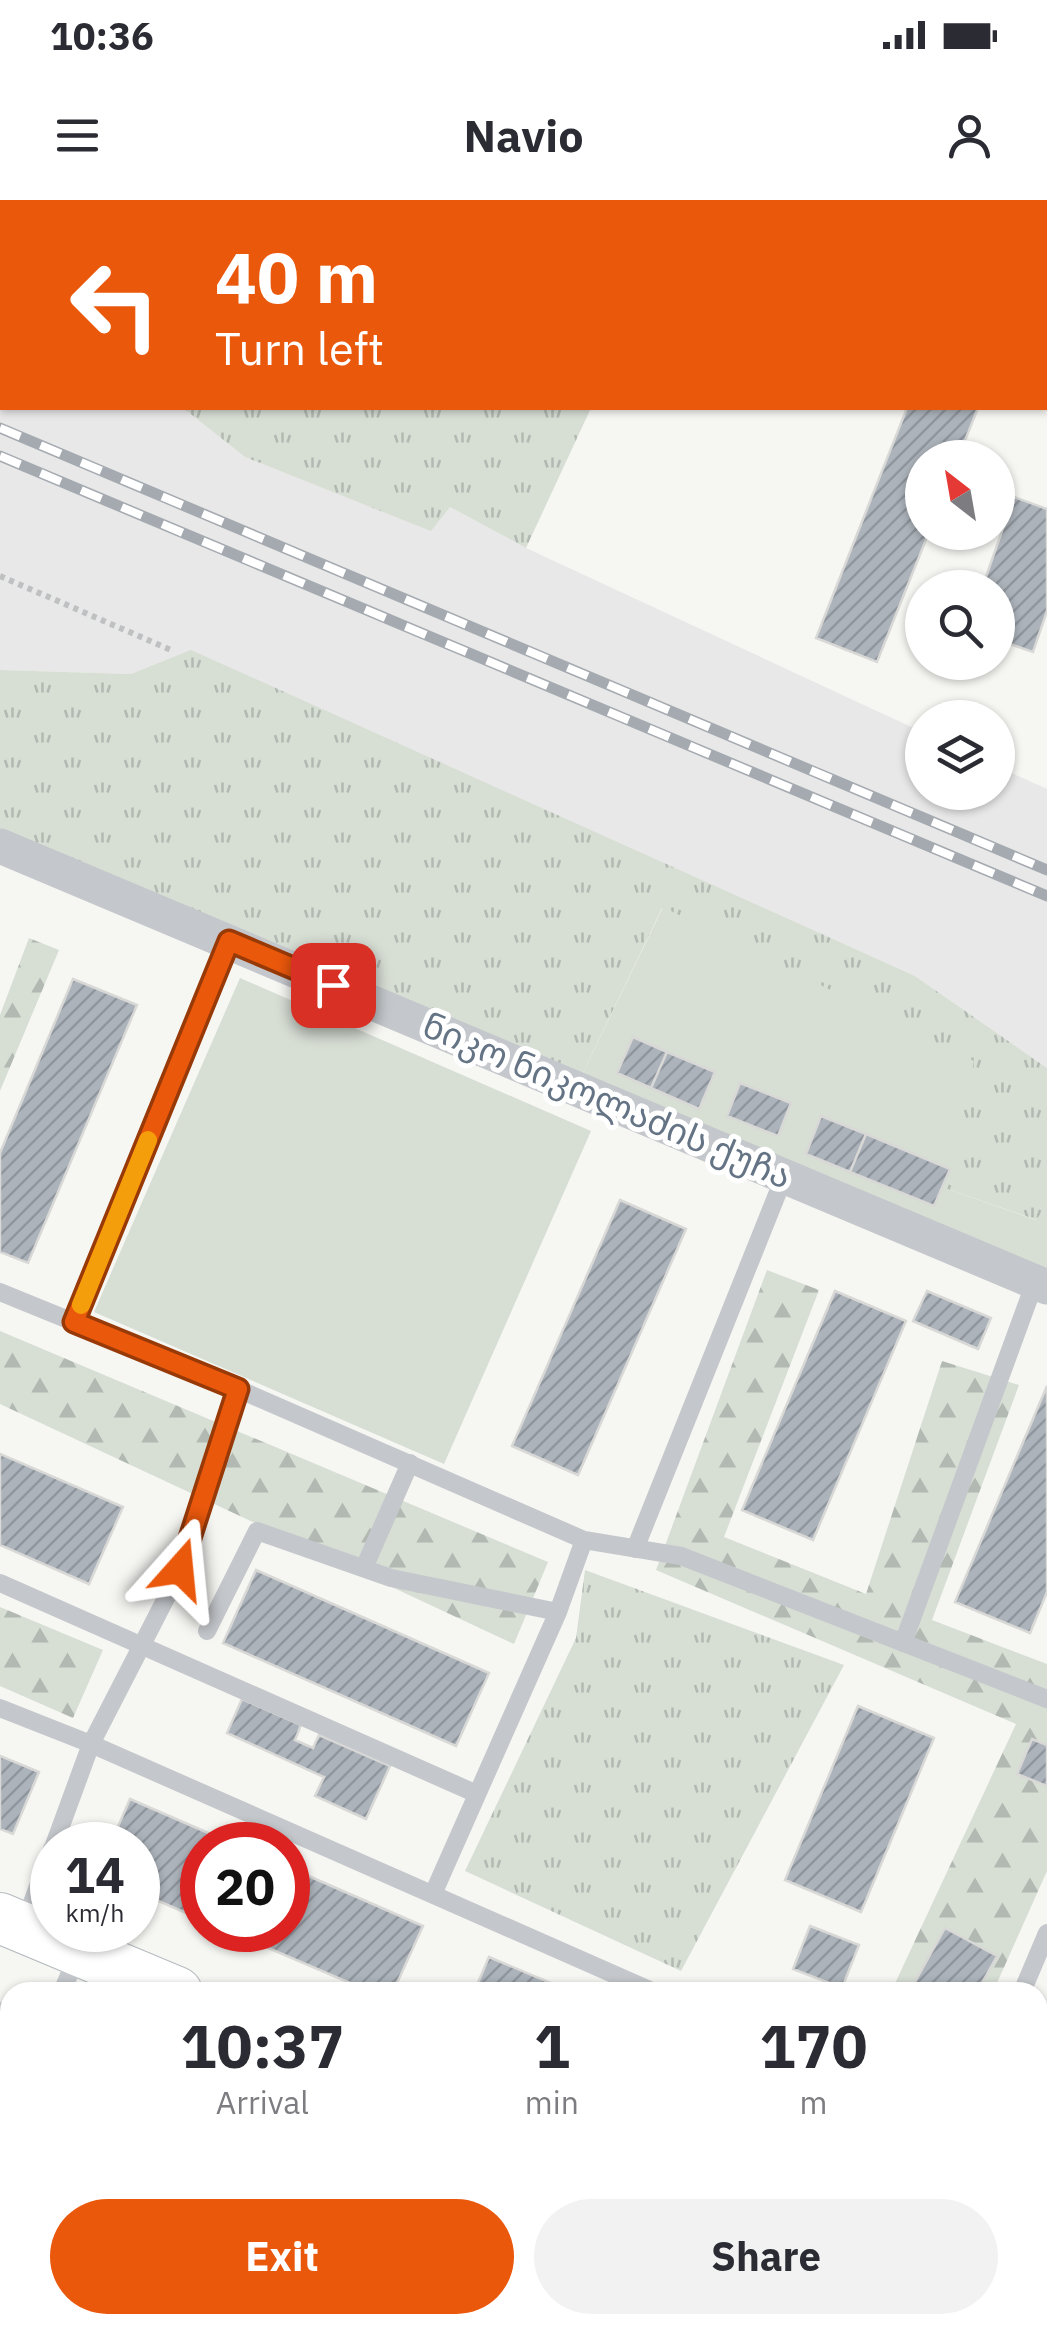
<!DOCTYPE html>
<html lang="en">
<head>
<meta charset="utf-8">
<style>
	body { margin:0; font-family:"IBM Plex Sans","Noto Sans Georgian",sans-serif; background:#f2f2f3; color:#2b2b33; height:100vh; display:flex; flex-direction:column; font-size:38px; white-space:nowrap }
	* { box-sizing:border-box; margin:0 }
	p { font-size:32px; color:#7c7c81 }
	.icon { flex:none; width:55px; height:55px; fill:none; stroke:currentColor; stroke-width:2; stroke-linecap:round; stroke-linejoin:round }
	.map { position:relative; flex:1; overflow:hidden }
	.details { position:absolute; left:0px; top:1782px; width:1048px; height:352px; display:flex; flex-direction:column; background:#fff; border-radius:30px 30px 0 0; box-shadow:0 2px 8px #0004 }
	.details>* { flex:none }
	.hud { position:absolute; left:0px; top:0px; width:1048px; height:210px; box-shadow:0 2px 8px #0004; background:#ea580c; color:#fff; overflow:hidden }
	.needle { width:65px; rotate:329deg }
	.tools { position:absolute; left:905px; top:240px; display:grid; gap:20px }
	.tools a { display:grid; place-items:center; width:110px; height:110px; border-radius:50%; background:#fff; box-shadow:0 2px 8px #0004; font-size:50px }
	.speed { position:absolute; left:30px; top:1622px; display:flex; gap:20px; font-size:50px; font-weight:700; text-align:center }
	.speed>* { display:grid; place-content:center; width:130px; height:130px; border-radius:50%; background:#fff; box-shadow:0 2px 8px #0004; line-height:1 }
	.speed small { font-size:25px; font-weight:400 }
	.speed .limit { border:15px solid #d22; background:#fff; color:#111 }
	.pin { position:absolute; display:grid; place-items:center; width:85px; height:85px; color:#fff; margin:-42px; border-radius:20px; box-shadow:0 5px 15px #0006 }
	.me { position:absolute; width:110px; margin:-55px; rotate:18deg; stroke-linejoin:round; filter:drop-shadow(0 0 8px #0008) }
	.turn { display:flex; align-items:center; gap:35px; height:210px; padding:0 50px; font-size:45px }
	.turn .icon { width:130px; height:130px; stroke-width:2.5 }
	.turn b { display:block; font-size:70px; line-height:85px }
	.eta { display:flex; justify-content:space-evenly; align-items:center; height:170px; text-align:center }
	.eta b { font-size:60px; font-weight:700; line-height:70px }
	.action { display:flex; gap:20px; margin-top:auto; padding:20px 50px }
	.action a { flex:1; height:115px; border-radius:60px; background:#ea580c; color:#fff; font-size:40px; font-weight:700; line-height:115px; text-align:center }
	.action a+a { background:#f2f2f3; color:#2b2b33 }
	.status { display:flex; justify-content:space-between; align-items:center; height:70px; padding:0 50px; background:#fff; direction:ltr }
	.status svg { height:28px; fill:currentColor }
	header { display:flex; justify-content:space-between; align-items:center; height:130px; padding:0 50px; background:#fff; font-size:45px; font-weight:700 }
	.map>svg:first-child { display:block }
	.built { fill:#e7e8e7 }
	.grass { fill:url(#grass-tufts) }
	.forest { fill:url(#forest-firs) }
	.green { fill:#d7ded4 }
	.building { fill:url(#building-hatch); stroke:#d8d8d6; stroke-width:2.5 }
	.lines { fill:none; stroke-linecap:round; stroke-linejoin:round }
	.secondary-casing { stroke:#b6bbc0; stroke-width:52 }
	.path { stroke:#bec0c2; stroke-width:6; stroke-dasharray:5 5; stroke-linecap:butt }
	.service { stroke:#c4c7cb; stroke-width:18 }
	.minor { stroke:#c4c7cb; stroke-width:35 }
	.secondary { stroke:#fff; stroke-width:50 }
	.rail-casing { stroke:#a4aab0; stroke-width:11 }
	.rail { stroke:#fff; stroke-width:8; stroke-dasharray:22; stroke-linecap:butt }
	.route-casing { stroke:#983908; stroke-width:25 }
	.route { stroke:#ea580c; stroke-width:18 }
	.slow { stroke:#f59e0b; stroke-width:18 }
	.labels { text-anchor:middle; stroke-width:10; stroke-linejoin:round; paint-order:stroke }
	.street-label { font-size:35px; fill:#657485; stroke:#fff }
</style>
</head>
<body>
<div class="status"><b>10:36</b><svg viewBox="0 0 49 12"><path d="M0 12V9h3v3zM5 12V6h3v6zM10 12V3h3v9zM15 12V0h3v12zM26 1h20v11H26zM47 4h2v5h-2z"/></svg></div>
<header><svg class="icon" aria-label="menu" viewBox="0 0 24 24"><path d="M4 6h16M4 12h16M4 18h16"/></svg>Navio<svg class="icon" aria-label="person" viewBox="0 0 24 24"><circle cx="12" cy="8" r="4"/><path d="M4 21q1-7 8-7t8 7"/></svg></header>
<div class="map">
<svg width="1047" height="2134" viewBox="0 0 1047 2134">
	<defs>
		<pattern id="grass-tufts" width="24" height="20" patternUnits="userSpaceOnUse" patternTransform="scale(2.5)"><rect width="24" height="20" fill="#d7ded4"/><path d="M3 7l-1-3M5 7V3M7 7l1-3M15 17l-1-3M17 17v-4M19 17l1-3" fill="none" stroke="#b2b9b2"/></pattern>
		<pattern id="forest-firs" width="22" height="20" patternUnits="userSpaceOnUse" patternTransform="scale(2.5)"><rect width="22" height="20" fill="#d7ded4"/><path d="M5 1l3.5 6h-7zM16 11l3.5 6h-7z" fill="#b2b9b2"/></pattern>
		<pattern id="building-hatch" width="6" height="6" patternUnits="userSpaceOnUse" patternTransform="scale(2.5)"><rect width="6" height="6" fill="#acb3ba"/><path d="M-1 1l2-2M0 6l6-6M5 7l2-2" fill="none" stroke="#90969d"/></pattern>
	</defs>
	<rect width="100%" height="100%" fill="#f6f7f3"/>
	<path class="built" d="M0 113 2 208H183L245 257 431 330 450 307 526 348 922 532V592H998V567L1047 589V868L915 776 191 451 131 474 0 470Z"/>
	<path class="grass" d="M233 0H688L232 2Z
		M183 208H591L526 348 450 307 431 331 245 257Z
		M191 450 915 776 1047 868V1005L1037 1020 947 989 662 708 580 879 0 636V470L131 474Z
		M585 1370 844 1465 681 1771 465 1671 576 1438Z"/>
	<path class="forest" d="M29 738 59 750 0 891V815Z
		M767 1070 819 1090 724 1337 866 1394 942 1161 1019 1185 932 1420 1047 1464V1671L993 1792H891L1016 1524 656 1370Z
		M0 1131 548 1362 514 1444 0 1204Z
		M0 1407 103 1450 73 1518 0 1486Z
		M0 1925 10 1929V2125H296L295 2134H0Z"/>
	<path class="green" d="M663 707 974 861 947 989 1036 1020 1047 1005V1069L580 879Z
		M240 778 591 931 444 1264 94 1112Z"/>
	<path class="building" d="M907 208H978L958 258H922V332H929L877 462 816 438Z
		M1014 297 1047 309V411L1033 452 998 440V388H982Z
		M73 779 137 805 28 1063 0 1052V953Z
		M633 837 667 852 651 888 617 873Z
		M667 852 715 872 699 909 651 888Z
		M740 883 791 903 778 936 727 916Z
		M821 916 866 934 850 972 806 954Z
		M866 934 950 969 934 1006 850 972Z
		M620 1000 686 1029 578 1275 512 1246Z
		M835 1091 906 1121 813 1340 742 1310Z
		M927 1091 991 1118 978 1149 913 1121Z
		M1047 1186V1392L1030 1433 955 1402Z
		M0 1254 123 1307 89 1384 0 1345Z
		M256 1370 489 1473 456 1546 223 1443Z
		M242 1499 301 1525 295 1540 313 1548 319 1535 390 1566 366 1619 315 1596 324 1577 227 1533Z
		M858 1506 934 1538 861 1712 785 1680Z
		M1032 1539 1047 1545V1586L1017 1574Z
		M0 1556 39 1572 13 1634 0 1629Z
		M130 1599 236 1645H202V1720L138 1692V1645H110Z
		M288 1667 423 1726 393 1792H371L226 1730H288Z
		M810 1726 859 1745 842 1788 793 1769Z
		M945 1728 997 1756 977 1792H917L911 1789Z
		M489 1757 572 1792H474Z
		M0 1803 10 1807V1881L3 1898 0 1897Z
		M1042 1820 1047 1823V1986L1038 2008V1829Z
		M282 2125H320L317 2134H279Z
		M445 2125H516L517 2134H446Z
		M622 2125H669L674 2134H623Z
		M669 2125H792L811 2134H674Z"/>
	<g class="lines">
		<defs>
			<path id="secondary" d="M983 0 990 2
				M1045 23 1047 24
				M0 1718 177 1792
				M962 2125 983 2134"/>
		</defs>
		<use href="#secondary" class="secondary-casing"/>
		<path class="path" d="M0 376 171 450"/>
		<path class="service" d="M0 1092 238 1189 584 1340 681 1356 1047 1499
			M74 1122 229 741
			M635 1349 784 977
			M364 1368 410 1263
			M0 1383 477 1594
			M207 1431 257 1331 391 1378 558 1412
			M903 1443 1035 1082
			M0 1508 91 1544 654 1792
			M54 1645 91 1544 181 1369 238 1189
			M433 1694 558 1412 584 1340
			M23 1727 52 1649
			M62 1792 77 1756
			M1022 1792 1047 1733
			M0 1945 10 1920
			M374 2125 380 2134"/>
		<path class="minor" d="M0 646 1047 1087
			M562 2125 563 2134"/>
		<use href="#secondary" class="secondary"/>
		<defs>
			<path id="rail" d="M0 228 1047 670
				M0 256 1047 696"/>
		</defs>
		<use href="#rail" class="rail-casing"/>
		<use href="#rail" class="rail"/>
	</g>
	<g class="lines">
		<defs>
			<path id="route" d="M180 1369 238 1189 74 1122 229 741 333 785"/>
		</defs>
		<use href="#route" class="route-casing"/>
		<use href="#route" class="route"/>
		<path class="slow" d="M81 1105 148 940"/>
	</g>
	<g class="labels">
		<g class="street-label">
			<text transform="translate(607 901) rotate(23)" y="12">ნიკო ნიკოლაძის ქუჩა</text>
		</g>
	</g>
</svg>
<div class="tools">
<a><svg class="needle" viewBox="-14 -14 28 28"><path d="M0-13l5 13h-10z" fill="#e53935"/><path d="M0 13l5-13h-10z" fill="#7c7c81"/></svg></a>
<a><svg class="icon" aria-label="search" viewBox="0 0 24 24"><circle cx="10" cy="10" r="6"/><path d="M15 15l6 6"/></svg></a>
<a><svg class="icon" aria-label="layers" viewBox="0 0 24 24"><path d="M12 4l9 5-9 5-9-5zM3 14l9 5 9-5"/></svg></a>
</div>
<div class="speed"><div>14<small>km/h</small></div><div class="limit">20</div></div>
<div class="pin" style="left:333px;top:785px;background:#d93025"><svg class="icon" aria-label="arrive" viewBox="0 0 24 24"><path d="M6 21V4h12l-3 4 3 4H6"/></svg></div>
<svg class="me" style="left:180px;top:1369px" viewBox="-20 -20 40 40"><path d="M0-17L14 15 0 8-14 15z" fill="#ea580c" stroke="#fff" stroke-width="4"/></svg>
<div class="hud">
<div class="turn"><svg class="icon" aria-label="left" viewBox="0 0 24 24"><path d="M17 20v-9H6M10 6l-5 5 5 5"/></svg><div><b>40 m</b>Turn left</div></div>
</div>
<section class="details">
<div class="eta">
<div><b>10:37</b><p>Arrival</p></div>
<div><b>1</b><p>min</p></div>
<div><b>170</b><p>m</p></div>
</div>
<div class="action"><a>Exit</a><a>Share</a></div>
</section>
</div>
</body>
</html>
